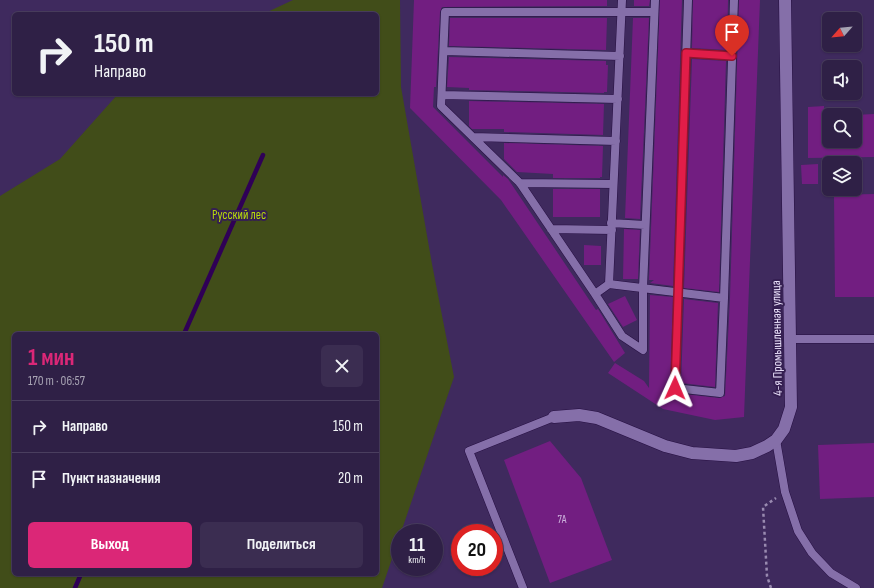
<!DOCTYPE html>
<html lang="ru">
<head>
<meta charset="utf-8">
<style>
	body { margin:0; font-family:"Sofia Sans Condensed",sans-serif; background:#3b2d51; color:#f1f3f6; height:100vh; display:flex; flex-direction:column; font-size:15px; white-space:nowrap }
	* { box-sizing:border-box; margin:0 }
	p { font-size:13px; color:#a7a3b3 }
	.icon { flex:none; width:22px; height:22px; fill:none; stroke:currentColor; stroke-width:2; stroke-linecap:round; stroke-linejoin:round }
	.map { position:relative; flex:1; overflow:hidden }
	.side { position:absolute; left:12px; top:332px; width:367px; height:244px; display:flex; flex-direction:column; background:#2f2046; border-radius:6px; box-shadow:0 1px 3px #0004,0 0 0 1px #4a3e5f }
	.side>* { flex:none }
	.top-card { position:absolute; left:12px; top:12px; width:367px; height:84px; border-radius:6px; box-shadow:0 1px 3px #0004,0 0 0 1px #4a3e5f; background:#2f2046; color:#f1f3f6; overflow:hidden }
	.needle { width:26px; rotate:243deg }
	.buttons { position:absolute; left:822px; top:12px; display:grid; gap:8px }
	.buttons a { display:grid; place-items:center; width:40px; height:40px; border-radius:6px; background:#2f2046; box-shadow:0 1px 3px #0004,0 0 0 1px #4a3e5f; font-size:20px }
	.speed { position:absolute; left:391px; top:524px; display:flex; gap:8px; font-size:20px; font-weight:700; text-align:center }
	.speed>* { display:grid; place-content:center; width:52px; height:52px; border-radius:50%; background:#2f2046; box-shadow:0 1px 3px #0004,0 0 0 1px #4a3e5f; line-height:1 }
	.speed small { font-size:10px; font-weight:400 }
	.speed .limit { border:6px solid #d22; background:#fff; color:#111 }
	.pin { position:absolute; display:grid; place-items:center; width:34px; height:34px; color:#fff; margin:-41px -17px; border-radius:50% 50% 50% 0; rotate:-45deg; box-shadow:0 0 4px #0007 }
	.pin .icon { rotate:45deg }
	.me { position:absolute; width:44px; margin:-22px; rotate:1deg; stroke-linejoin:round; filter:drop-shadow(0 0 3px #0008) }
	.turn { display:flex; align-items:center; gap:14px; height:84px; padding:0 16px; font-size:18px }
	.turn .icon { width:52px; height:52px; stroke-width:2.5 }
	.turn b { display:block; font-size:28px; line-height:34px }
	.round { display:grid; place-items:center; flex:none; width:42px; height:42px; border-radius:6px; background:#3b2d51 }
	.overview { display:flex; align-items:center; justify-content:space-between; height:68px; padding:0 16px }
	h1 { font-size:24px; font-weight:700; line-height:30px; color:#db2777 }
	.action { display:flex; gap:8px; margin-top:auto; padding:8px 16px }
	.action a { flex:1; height:46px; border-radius:6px; background:#db2777; color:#fff; font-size:16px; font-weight:700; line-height:46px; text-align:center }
	.action a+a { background:#3b2d51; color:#f1f3f6 }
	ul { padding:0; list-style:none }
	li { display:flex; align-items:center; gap:12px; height:52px; padding:0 16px; border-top:1px solid #4a3e5f }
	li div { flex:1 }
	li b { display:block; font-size:15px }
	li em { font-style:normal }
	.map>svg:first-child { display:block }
	.green { fill:#414d19; fill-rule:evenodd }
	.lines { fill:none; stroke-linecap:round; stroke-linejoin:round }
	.stream { stroke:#2f0056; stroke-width:4.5 }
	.building { fill:#721e81 }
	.lane-casing { stroke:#260f42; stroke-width:9 }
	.street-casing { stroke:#260f42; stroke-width:13 }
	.path { stroke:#998ab0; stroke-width:2.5; stroke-dasharray:3 3; stroke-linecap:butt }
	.lane { stroke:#856fa9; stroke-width:8 }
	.street { stroke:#856fa9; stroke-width:12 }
	.route-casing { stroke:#92132f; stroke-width:10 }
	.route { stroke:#e11d48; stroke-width:7 }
	.labels { text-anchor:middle; stroke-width:4; stroke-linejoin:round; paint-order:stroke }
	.number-label { font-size:11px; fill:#ccb0dc }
	.park-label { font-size:13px; fill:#b6d90b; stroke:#351f52 }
	.street-label { font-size:13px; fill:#eae1fb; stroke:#351f52 }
</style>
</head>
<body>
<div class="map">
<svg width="874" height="588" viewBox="0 0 874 588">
	<rect width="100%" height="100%" fill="#3f2a5e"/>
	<path class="green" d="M293 0H400L401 87 432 264 454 377 382 588H0V196L60 159 118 94H377V14H263ZM14 334H377V574H14Z"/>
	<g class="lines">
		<path class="stream" d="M184 334 263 155
			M75 588 81 574"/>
	</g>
	<path class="building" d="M414 0H607V6L442 7 440 12 436 87H434L433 107 503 177V175L508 179 596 310 598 309 625 353 614 362 501 200 410 108Z
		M634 0H650L649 6H634Z
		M660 0H682L673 286 650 283 654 280H649Z
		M693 0H728L727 50 692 48Z
		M739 0H760L744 417 715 420 663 409 608 373 615 363 644 381 649 388 650 295 673 297 670 391 674 393 719 398 725 396 730 298Z
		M450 18H607L606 50 449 46Z
		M633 18H649L640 219 625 218Z
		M449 57 606 61V65H608L607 92H604V93L469 90V88L447 87Z
		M692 59 726 61 719 292 684 288Z
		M469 101 604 104 603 135 504 132V129H472L469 126Z
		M824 106V115H829V141H855V115L874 114V157L808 158V107Z
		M504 143 603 146 602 177H600V178H553V174L517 172 504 159Z
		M818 164V184H802L801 165Z
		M553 189H600V217H553Z
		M874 194V297H835L834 195Z
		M624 229 640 230 638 279H623Z
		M584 245 601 246V265H584Z
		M625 296 637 320 623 327 608 304Z
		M684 299 718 303 715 387 681 383Z
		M550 441 581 478 612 560 550 583 504 460Z
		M874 443V497L820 499 818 445Z"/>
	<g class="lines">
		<defs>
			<path id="lane" d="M622 0 609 284 724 298 734 0
				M688 0 675 388 720 393 724 298
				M444 51 620 56
				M686 53 732 56
				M442 95 618 99
				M473 137 616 141
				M520 183 613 184
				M611 223 645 225
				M551 229 612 230
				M609 284 595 294 622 336 643 350V288L655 0
				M595 294 520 183 441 106 445 12H654
				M790 339H874
				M776 440 785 492 798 531 812 553 831 573 856 588
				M523 588 469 451 554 417"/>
			<path id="street" d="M554 417 579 415 597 418 665 446 692 453 736 456 752 453 767 446 776 440 784 429 791 407 785 0"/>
		</defs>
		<use href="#lane" class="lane-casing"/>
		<use href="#street" class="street-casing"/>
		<path class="path" d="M771 588 767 576 763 507 776 498"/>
		<use href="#lane" class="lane"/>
		<use href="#street" class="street"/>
	</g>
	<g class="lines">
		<defs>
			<path id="route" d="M675 388 686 53 732 56"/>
		</defs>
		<use href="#route" class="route-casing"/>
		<use href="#route" class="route"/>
	</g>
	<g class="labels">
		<g class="number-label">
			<text x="562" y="523">7А</text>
		</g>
		<g class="park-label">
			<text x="239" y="219">Русский лес</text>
		</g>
		<g class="street-label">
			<text transform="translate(776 338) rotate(-91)" y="5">4-я Промышленная улица</text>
		</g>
	</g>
</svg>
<div class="buttons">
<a><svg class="needle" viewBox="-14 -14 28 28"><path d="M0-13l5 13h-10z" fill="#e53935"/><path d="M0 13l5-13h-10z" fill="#a7a3b3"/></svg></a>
<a><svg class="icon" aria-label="sound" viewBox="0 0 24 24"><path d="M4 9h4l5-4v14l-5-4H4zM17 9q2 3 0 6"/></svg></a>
<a><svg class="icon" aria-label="search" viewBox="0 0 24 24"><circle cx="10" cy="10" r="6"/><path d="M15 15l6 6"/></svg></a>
<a><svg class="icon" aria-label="layers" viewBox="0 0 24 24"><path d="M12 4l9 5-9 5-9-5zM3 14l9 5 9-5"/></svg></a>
</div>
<div class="speed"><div>11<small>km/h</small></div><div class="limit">20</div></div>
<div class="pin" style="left:732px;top:56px;background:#d93025"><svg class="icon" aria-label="arrive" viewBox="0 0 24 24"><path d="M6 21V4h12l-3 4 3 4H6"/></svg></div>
<svg class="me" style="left:675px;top:388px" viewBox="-20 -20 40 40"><path d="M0-17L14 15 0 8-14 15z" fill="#e11d48" stroke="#fff" stroke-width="4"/></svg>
<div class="top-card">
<div class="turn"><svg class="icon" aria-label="right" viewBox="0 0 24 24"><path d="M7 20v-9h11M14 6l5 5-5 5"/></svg><div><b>150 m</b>Направо</div></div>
</div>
<section class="side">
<div class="overview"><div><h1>1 мин</h1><p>170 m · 06:57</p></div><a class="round"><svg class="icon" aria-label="close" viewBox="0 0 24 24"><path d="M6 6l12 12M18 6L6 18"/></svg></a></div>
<ul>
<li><svg class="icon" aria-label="right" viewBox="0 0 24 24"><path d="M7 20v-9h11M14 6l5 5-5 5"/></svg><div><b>Направо</b></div><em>150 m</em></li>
<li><svg class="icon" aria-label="arrive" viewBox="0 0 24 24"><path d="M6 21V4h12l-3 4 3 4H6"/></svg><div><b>Пункт назначения</b></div><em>20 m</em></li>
</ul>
<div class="action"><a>Выход</a><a>Поделиться</a></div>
</section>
</div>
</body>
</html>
